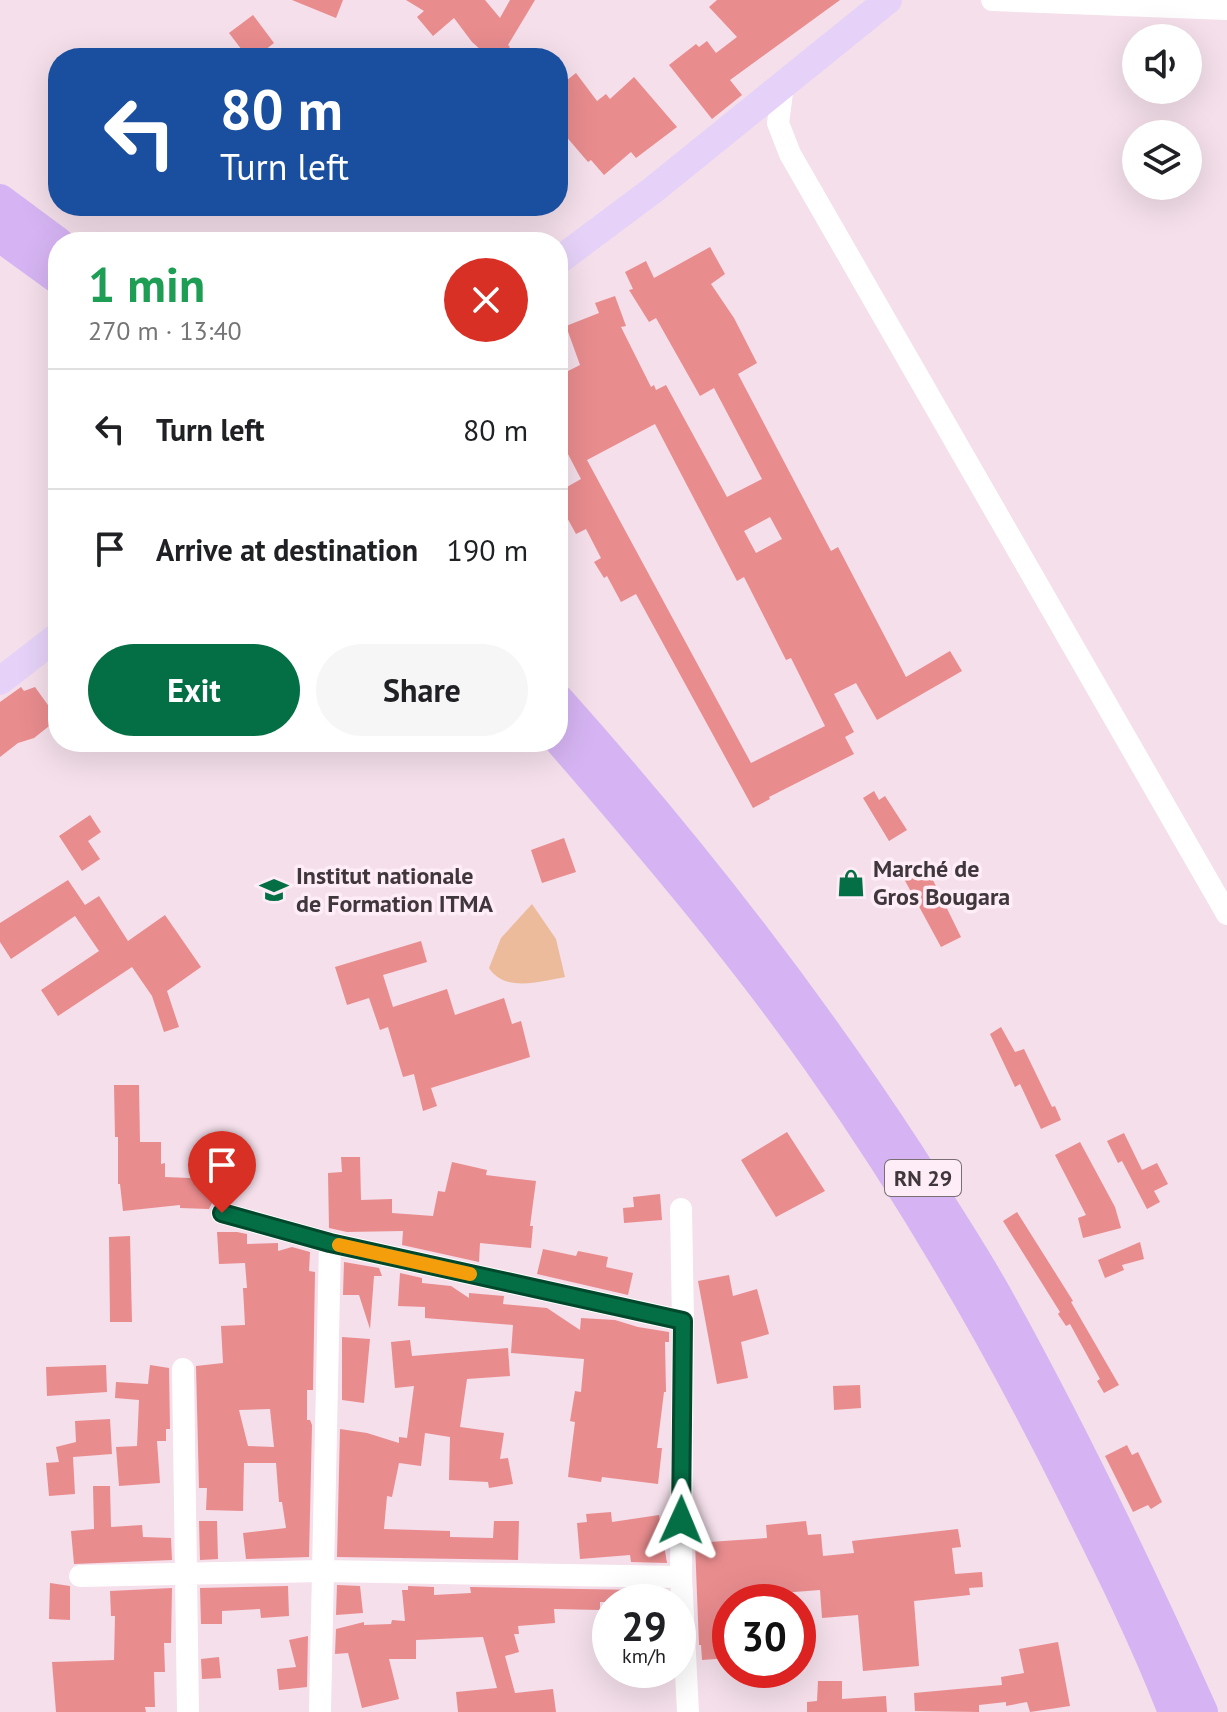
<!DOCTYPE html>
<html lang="en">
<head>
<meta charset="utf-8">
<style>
	body { margin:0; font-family:"PT Sans",sans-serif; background:#f6f6f6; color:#202124; height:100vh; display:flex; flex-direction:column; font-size:30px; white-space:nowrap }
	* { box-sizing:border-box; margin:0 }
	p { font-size:26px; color:#757577 }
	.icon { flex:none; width:44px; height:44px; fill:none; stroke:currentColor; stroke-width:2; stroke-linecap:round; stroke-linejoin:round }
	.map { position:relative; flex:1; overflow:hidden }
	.panel { position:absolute; left:48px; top:232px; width:520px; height:520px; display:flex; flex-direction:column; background:#fff; border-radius:32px; box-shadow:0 8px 32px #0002 }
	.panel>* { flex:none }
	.top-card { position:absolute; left:48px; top:48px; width:520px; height:168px; border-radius:32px; box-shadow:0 8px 32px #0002; background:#1a4fa0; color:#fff; overflow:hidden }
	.tools { position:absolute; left:1122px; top:24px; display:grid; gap:16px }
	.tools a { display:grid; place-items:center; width:80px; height:80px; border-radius:50%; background:#fff; box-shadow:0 8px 32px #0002; font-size:40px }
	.speed { position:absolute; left:592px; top:1584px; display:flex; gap:16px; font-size:40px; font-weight:700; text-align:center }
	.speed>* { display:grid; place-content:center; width:104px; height:104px; border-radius:50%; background:#fff; box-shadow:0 8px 32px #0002; line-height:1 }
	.speed small { font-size:20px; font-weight:400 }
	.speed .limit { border:12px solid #d22; background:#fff; color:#111 }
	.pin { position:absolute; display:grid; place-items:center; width:68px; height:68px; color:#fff; margin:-82px -34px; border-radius:50% 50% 50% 0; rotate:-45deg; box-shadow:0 0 8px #0007 }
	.pin .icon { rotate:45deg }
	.me { position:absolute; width:88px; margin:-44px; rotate:1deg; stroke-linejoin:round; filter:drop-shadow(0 0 6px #0008) }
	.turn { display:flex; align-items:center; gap:28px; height:168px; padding:0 40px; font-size:36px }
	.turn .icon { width:104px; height:104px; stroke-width:2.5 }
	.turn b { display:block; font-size:56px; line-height:68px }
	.round { display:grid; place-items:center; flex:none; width:84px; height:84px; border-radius:42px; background:#f6f6f6 }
	.head { display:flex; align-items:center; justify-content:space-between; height:136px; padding:0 40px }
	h1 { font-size:48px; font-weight:700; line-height:60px; color:#1e9e55 }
	.primary-button { display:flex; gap:16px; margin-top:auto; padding:16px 40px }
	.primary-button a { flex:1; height:92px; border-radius:48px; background:#046e45; color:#fff; font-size:32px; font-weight:700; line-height:92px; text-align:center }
	.primary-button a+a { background:#f6f6f6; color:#202124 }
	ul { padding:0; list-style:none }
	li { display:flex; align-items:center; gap:24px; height:120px; padding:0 40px; border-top:2px solid #e0e0e0 }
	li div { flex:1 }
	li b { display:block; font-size:30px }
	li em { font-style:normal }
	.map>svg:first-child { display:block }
	.green { fill:#ecbb9b }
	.building { fill:#e98c8e; fill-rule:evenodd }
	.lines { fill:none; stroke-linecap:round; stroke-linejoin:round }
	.minor { stroke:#fff; stroke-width:22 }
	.major { stroke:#e6d2f8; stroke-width:28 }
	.highway { stroke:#d6b4f3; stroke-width:32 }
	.route-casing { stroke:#03482d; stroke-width:20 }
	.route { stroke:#046e45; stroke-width:14 }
	.slow { stroke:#f59e0b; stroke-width:14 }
	.labels { text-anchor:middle; stroke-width:7; stroke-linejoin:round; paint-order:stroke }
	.shield { fill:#feedf6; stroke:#786e73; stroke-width:2 }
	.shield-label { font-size:22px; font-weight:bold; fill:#3f373b }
	.poi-label { font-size:24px; font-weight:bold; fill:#3f373b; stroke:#feedf6; text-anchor:start }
</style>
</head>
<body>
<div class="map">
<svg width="1227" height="1712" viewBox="0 0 1227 1712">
	<rect width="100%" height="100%" fill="#f4dfea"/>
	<path class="green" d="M532 904 556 939 565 977C541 981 505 993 489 968L501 938Z"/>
	<path class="building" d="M292 0H343L336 18Z
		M406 0H485L500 18 510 0H535L508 45 510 47 499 58H490L472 42 454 18 433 36 417 17 424 11Z
		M717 0H840L730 80 742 95 712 119 669 65 696 44 699 47 707 41 716 53 737 37 709 7Z
		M253 15 274 43 255 58H248L229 33Z
		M576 73 597 101 606 94 610 99 634 77 677 127 636 158 631 152 604 175 591 160 588 162 558 127V87Z
		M710 247 725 274 711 284 734 318 757 363 738 374 831 551 838 547 906 677 950 651 962 671 877 720 856 683 834 694 854 732 845 737 854 754 769 797 770 799 753 808 636 594 621 602 607 576 604 578 594 562 601 558 586 529 576 534 558 501V492L581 479 558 435V376L580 365 566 326 599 313 595 303 615 296 626 326 621 327 651 387 654 385 656 390 666 385 727 497 762 479 714 388 700 396 656 318 649 322 629 290 633 289 625 272 646 261 654 278ZM655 424 737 581 744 577 786 660 791 658 825 726 751 763 587 460ZM770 517 782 539 756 553 744 531Z
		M21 687 24 691 35 687 58 719 34 738 18 743 0 757V702Z
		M874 791 879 800 885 796 907 830 889 841 863 798Z
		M90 815 101 832 88 841 100 859 82 871 59 836Z
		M564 838 576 872 542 883 531 850Z
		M926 866 961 937 941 947 903 877Z
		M68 880 85 905 99 896 128 941 165 915 201 967 167 991 179 1027 164 1032 152 996 132 967 58 1016 41 990 99 951 75 916 11 959 0 942V923Z
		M421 941 427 962 383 975 393 1007 447 989 455 1015 504 998 512 1024 521 1021 530 1057 431 1088 437 1106 423 1111 414 1074 403 1077 388 1027 380 1030 369 998 347 1005 335 967Z
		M1001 1027 1015 1052 1024 1049 1052 1107 1055 1106 1061 1120 1041 1129 1020 1084 1015 1087 990 1034Z
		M114 1085H139L140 1142H161V1164L165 1163V1177L214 1179 212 1203 209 1209 180 1208V1205L123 1211 120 1184H118V1137H115Z
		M787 1132 825 1191 776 1217 741 1160Z
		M1124 1133 1142 1170 1157 1163 1168 1184 1154 1191 1160 1202 1147 1209 1122 1161 1118 1163 1107 1141Z
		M1080 1142 1115 1207 1121 1228 1083 1238 1078 1218 1086 1215 1055 1155Z
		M341 1157H360L361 1200 392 1199V1213L433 1216 438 1191 445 1192 452 1162 487 1170 486 1175 536 1181 530 1226H533L531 1248 480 1243 479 1262 402 1245 403 1231 347 1232 329 1228 328 1173 342 1172Z
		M660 1194 662 1220 624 1223 623 1208 634 1207 633 1197Z
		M1017 1212 1073 1301 1071 1302 1119 1385 1104 1393 1097 1381 1100 1379 1070 1324 1066 1326 1058 1314 1060 1312 1003 1221Z
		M217 1232H237L247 1234V1244L278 1243V1251L292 1247 310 1252 309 1271 315 1272 313 1390H307V1420H310L312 1425 309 1557 246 1559 243 1533 286 1528 282 1502H279L276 1463H244L243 1511 206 1510 207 1488H199L196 1366 223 1363 221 1326 245 1325 243 1288H247L245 1263 219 1264ZM270 1409 274 1447 248 1446 239 1410Z
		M130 1236 132 1322H110L109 1237Z
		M1140 1242 1144 1259 1122 1265 1124 1270 1105 1278 1098 1260Z
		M543 1249 576 1256 578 1251 608 1257 606 1267 633 1273 628 1295 537 1274Z
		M344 1262 379 1268 382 1276H374L370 1329 359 1295H343Z
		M400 1273 422 1278V1283L451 1286 469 1298V1293L504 1296 503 1304 547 1308 580 1330 581 1318 615 1320 638 1327 669 1332V1342H665L666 1392H664L657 1448H662L658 1484 602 1477 601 1482 568 1477 575 1422 570 1421 575 1391 581 1392 584 1359 511 1353 513 1325 425 1318V1307L398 1306Z
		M729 1275 733 1296 757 1289 769 1334 741 1342 748 1378 717 1384 698 1281Z
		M342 1337 370 1339 364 1403 342 1400Z
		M410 1340 412 1356 508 1348 510 1376 467 1379 460 1427 504 1433 500 1459 508 1458 513 1484 489 1488 488 1482 449 1480 450 1437 425 1433 421 1466 399 1463 392 1497 387 1496 384 1529 450 1531V1537L493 1538 494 1521H519L518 1560 337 1557 340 1429 367 1433 399 1443V1437L407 1438 414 1386 395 1388 391 1342Z
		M106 1365 107 1392 47 1396 46 1367Z
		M150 1365 169 1368 170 1429H166V1441H157L160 1483 119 1486 116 1447 137 1446 139 1400 115 1398 116 1382 148 1384Z
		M860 1385 861 1408 834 1410 833 1386Z
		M110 1419 112 1454 73 1457 75 1494 49 1496 46 1463 59 1462 56 1447 76 1442 75 1421Z
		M1127 1445 1132 1455 1138 1452 1162 1502 1151 1509 1148 1505 1133 1512 1105 1456Z
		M93 1486H110L111 1527 142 1525 143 1537 171 1538 172 1560 74 1564 71 1531 94 1529Z
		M611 1512 612 1522 659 1515 667 1563 631 1562 630 1555 580 1559 577 1523 587 1522 586 1514Z
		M199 1521H217L218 1559 200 1560Z
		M806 1521 808 1535 821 1534 823 1556 854 1553 852 1541 958 1529 961 1547 952 1548 955 1574 982 1572 983 1587 969 1588 970 1595 914 1601 919 1666 863 1671 858 1615 822 1618 820 1590 757 1595 758 1602H730V1658L702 1660 701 1645H699L695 1543 767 1538 766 1525Z
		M50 1583 70 1586V1620L49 1619Z
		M337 1585 360 1586 363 1613 336 1615Z
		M288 1586 289 1616 261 1618 260 1609 222 1611V1624H201L200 1588Z
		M408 1586 434 1587V1595L471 1593 470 1587 641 1590V1602H600V1610L554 1609 555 1623 518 1626 519 1634H514L519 1652 505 1656 515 1693 553 1689 556 1712H458L456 1692 497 1688 483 1637 416 1640V1659H389L399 1699 362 1708 348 1653 335 1654 336 1629 364 1622V1625L391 1624 392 1620 405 1621 402 1590H408Z
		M172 1588 171 1643H164L165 1672H154L155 1707H145L146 1712H56L52 1662 114 1660 115 1616H111L110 1591Z
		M308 1636 307 1687 279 1690 277 1669 296 1667 289 1640Z
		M1058 1642 1070 1706 1030 1712 1027 1702 1006 1706V1702L979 1705V1712L915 1711 914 1693 1002 1685 1001 1677 1024 1673 1019 1649Z
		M219 1657 221 1678 202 1679 201 1659Z
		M818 1681H842V1699L886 1696 887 1712H807V1702L817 1701Z"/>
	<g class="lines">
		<path class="minor" d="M992 0 1227 9
			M783 85 778 123 790 154 1227 914
			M681 1209 683 1321 681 1577 688 1712
			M222 1213 330 1243 683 1321
			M183 1369 188 1712
			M80 1576 322 1571 681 1577
			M320 1712 330 1243"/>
		<path class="major" d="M558 261 653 190 888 0
			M0 681 58 636"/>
		<path class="highway" d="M0 200 58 243
			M0 236 58 278
			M558 700C686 843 804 994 909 1155 939 1203 971 1250 998 1299 1073 1434 1139 1572 1202 1712
			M558 738C649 843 739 949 819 1062 915 1198 999 1344 1073 1493 1109 1565 1145 1637 1174 1712"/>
	</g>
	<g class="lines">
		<defs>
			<path id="route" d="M222 1213 330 1243 683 1321 681 1520"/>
		</defs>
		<use href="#route" class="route-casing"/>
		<use href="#route" class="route"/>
		<path class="slow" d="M339 1245 470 1274"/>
	</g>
	<defs>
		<symbol id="shop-bare" viewBox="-9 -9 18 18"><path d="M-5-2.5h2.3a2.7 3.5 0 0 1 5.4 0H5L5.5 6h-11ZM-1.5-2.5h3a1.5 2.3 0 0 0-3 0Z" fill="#046e45" stroke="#feedf6" stroke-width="2.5" paint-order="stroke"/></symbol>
		<symbol id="university-bare" viewBox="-9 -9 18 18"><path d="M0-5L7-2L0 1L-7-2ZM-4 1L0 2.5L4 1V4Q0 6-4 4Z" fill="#046e45" stroke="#feedf6" stroke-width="2.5" paint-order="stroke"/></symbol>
	</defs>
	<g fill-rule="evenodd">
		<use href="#shop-bare" x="831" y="863" width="40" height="40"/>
		<use href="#university-bare" x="254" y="870" width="40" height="40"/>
	</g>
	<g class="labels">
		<rect class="shield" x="885" y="1160" width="76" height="36" rx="6"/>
		<g class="shield-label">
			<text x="923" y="1186">RN 29</text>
		</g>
		<g class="poi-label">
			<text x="873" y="877">Marché de<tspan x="873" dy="28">Gros Bougara</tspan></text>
			<text x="296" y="884">Institut nationale<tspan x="296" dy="28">de Formation ITMA</tspan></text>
		</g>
	</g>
</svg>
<div class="tools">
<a><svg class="icon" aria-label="sound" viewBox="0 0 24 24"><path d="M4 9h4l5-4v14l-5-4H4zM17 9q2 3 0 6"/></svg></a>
<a><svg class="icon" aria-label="layers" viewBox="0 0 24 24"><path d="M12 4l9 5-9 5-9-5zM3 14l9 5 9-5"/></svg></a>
</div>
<div class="speed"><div>29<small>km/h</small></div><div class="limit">30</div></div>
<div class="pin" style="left:222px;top:1213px;background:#d93025"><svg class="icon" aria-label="arrive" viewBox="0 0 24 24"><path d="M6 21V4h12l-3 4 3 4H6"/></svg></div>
<svg class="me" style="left:681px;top:1520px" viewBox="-20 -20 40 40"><path d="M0-17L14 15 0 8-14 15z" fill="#046e45" stroke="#fff" stroke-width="4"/></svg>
<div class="top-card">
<div class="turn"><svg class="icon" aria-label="left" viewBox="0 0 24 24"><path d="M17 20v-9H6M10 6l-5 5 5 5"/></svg><div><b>80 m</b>Turn left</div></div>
</div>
<section class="panel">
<div class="head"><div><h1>1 min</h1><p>270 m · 13:40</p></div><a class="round" style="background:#d93025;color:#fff"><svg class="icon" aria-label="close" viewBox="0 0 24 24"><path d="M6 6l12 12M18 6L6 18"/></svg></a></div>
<ul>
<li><svg class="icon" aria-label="left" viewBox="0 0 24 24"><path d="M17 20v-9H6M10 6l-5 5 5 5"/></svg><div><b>Turn left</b></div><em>80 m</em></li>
<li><svg class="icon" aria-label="arrive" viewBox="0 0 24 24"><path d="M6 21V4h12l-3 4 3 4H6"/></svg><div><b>Arrive at destination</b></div><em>190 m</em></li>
</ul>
<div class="primary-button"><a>Exit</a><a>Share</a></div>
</section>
</div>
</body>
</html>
